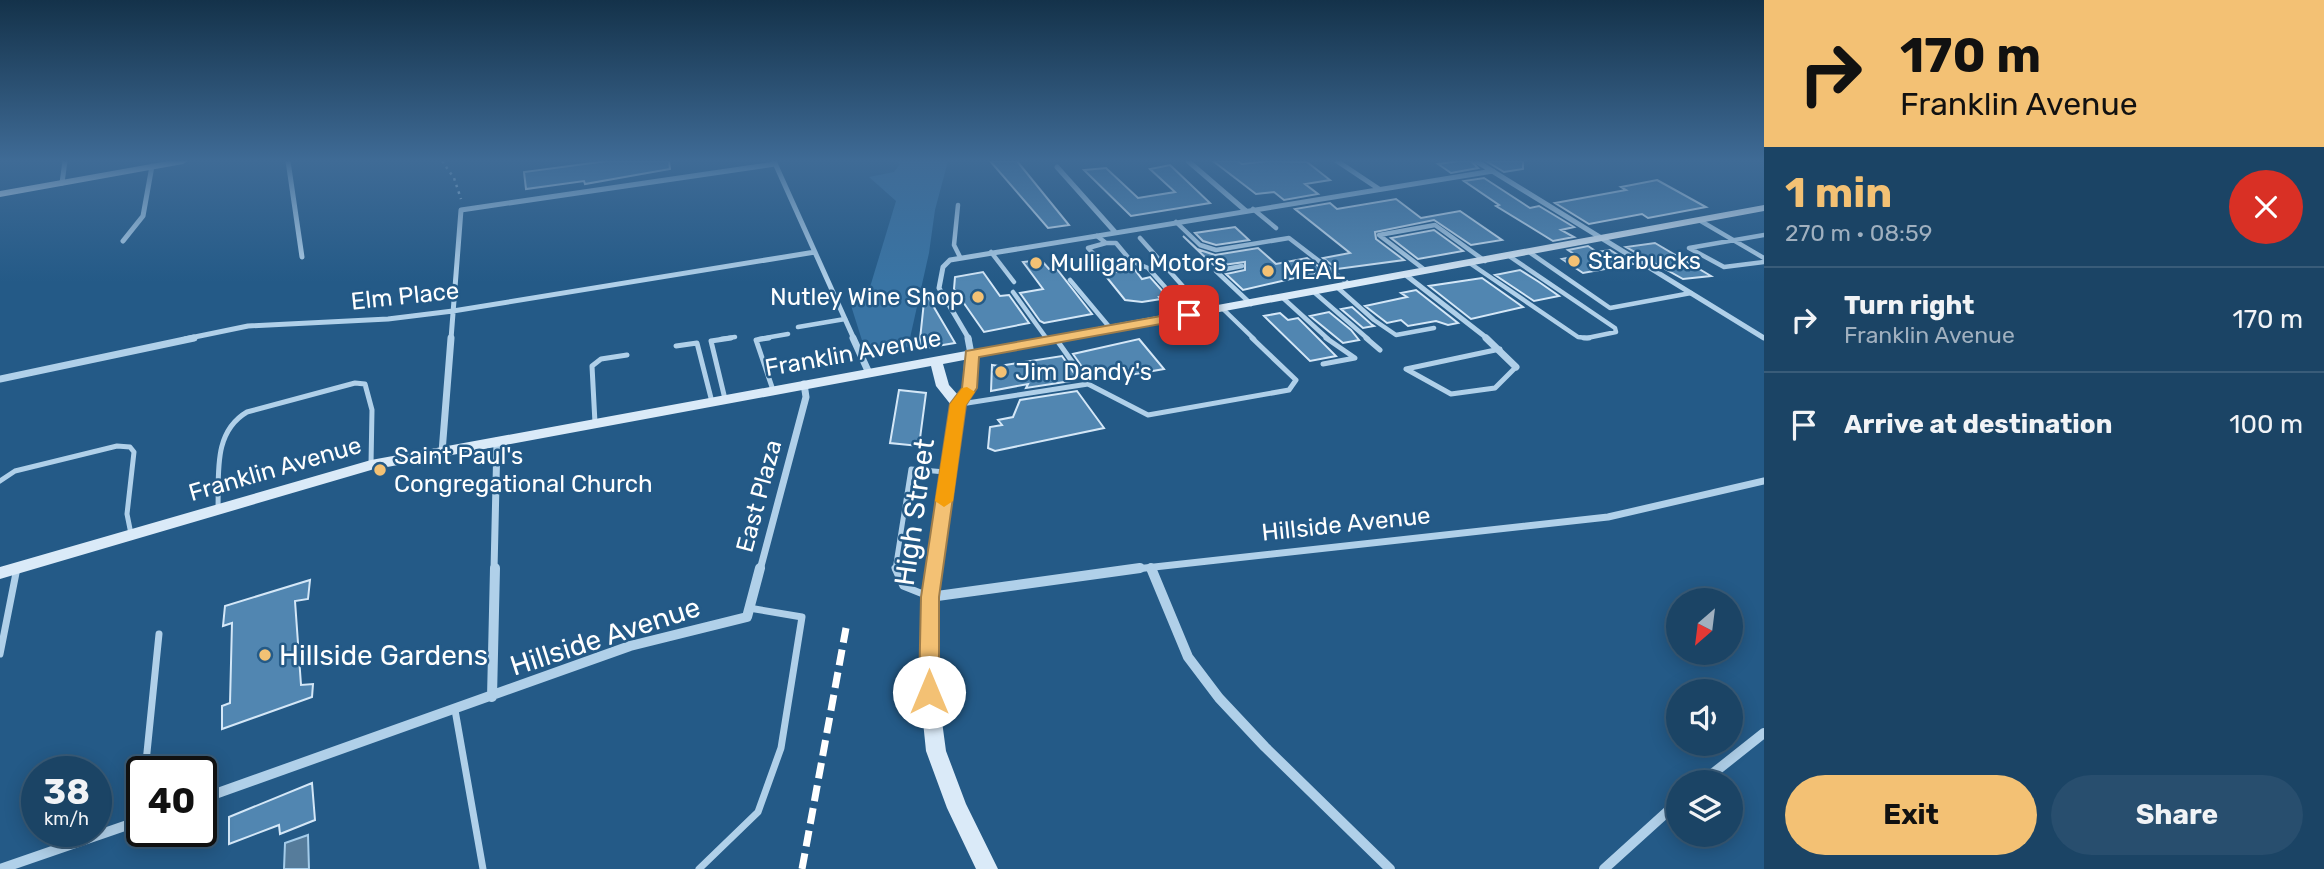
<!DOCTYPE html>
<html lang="en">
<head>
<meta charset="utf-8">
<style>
	body { margin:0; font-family:Rubik,sans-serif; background:#284e6e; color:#f1f3f6; height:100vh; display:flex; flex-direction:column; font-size:26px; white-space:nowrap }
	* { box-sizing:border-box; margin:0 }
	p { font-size:23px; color:#a0b0bf }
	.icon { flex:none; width:38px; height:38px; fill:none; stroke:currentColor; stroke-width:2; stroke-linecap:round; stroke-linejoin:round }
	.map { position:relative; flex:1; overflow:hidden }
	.details { display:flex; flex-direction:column; background:#1b4465; width:560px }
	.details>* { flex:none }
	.hud { background:#f3c174; color:#111; overflow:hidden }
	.needle { width:46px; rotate:208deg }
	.controls { position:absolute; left:1666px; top:588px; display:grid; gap:14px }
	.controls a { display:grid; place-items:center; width:77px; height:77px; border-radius:50%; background:#1b4465; box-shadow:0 4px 18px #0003,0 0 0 2px #395c79; font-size:35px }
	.speed { position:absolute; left:21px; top:756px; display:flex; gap:14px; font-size:35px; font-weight:700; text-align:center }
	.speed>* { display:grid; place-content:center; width:91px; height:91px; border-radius:50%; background:#1b4465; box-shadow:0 4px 18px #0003,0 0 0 2px #395c79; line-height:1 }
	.speed small { font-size:18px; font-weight:400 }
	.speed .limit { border:4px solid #111; border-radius:10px; background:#fff; color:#111 }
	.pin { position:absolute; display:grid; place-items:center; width:60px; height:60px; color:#fff; margin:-30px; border-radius:14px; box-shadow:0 4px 10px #0006 }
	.me { position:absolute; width:77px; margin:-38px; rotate:0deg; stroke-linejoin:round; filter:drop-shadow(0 0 5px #0008) }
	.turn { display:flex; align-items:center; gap:24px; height:147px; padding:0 21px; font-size:32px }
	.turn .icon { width:91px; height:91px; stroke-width:2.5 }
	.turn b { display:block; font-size:49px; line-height:60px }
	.round { display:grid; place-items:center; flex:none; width:74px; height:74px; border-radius:37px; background:#284e6e }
	.overview { display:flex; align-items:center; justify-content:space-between; height:119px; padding:0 21px }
	h1 { font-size:42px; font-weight:700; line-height:52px; color:#f3c174 }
	.cta { display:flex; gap:14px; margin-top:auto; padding:14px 21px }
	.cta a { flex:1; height:80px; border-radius:42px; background:#f3c174; color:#111; font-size:28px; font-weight:700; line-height:80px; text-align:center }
	.cta a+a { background:#284e6e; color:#f1f3f6 }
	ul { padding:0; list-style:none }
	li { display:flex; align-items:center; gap:21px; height:105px; padding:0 21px; border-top:2px solid #395c79 }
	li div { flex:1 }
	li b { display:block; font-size:26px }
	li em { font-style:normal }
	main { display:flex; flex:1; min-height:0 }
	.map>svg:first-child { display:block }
	.green { fill:#3974a4 }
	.water { fill:#567c9b; stroke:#a4ccea; stroke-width:2 }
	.building { fill:#5186b1; stroke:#d4e7f7; stroke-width:2 }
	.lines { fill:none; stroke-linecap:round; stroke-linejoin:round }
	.path { stroke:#b0d0e9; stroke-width:2.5; stroke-dasharray:2.5 4.5; stroke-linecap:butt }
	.lane-far2 { stroke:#b0d0e9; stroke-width:4.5 }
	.lane-far1 { stroke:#b0d0e9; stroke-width:5 }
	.lane { stroke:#b0d0e9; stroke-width:7 }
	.street-far2 { stroke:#b0d0e9; stroke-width:5 }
	.street-far1 { stroke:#b0d0e9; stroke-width:7 }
	.street { stroke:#b0d0e9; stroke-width:10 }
	.secondary { fill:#daeaf8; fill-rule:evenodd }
	.rail { stroke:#fff; stroke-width:7; stroke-dasharray:16 7; stroke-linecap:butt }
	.route { fill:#f3c174; stroke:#9e7d4b; stroke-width:2 }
	.slow { fill:#f59e0b }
	.poi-dot { fill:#f3c174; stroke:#245a87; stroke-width:2.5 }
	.labels { text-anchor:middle; stroke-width:5; stroke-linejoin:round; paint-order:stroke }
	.poi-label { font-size:24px; fill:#fff; stroke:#245a87; text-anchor:start }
	.street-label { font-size:24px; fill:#fff; stroke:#245a87 }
	.near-street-label { font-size:28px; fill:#fff; stroke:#245a87 }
	.near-poi-label { font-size:28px; fill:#fff; stroke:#245a87; text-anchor:start }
</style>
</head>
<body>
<main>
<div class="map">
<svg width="1764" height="869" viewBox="0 0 1764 869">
	<rect width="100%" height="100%" fill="#245a87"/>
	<path class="green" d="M897 161H948L935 210 929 253 908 347 880 352 865 350 848 296 870 287 896 201 869 177 894 172 900 164Z"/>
	<path class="water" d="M308 835 309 869H284L285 843Z"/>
	<path class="building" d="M607 161H669L670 169 585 184 584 181 526 189 524 172Z
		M990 161H1017L1069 225 1048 228Z
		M1213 161H1238L1242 164 1268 161 1307 162 1330 180 1305 184 1318 194 1284 200 1274 192 1256 194Z
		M1459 161H1471L1478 168 1451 173 1438 164Z
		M1486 161H1523V169L1504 172Z
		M1170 165 1210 203 1131 216 1084 170 1106 168 1138 198 1175 192 1150 169Z
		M1484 178 1530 208 1539 206 1574 227 1561 230 1574 237 1553 241 1496 206 1499 205 1464 181Z
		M1657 180 1706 207 1648 218 1642 214 1589 224 1555 203 1626 190 1621 187Z
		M1396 199 1421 218 1460 211 1502 240 1471 245 1434 220 1375 232 1376 239 1404 260 1337 269 1323 258 1350 253 1295 209 1330 203 1337 209Z
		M1235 227 1249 240 1216 245 1203 241 1195 233Z
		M1434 230 1463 251 1418 259 1391 238Z
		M1183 236 1197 249 1215 255 1258 248 1276 264 1307 258 1325 271 1243 290 1226 274 1245 270V262L1216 266 1212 264Z
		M1655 243 1711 276 1683 279 1626 247Z
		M1588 246 1597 252 1610 250 1633 264 1583 273 1562 259 1577 256 1568 250Z
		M1041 260 1049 269 1056 268 1092 314 1044 323 1040 321 1020 293 1043 289 1023 262Z
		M1129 270H1135L1142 279 1150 277 1166 295 1159 297 1161 299 1142 302 1125 300 1104 274Z
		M1520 270 1539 282 1559 296 1534 301 1495 275Z
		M983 272 1000 296 1009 295 1029 323 984 332 954 289 955 277Z
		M1482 278 1523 307 1471 319 1429 286Z
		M1416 290 1458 323 1448 325 1436 321 1408 326 1401 320 1387 323 1365 306 1407 297 1401 293Z
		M925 292 955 343 919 349Z
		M1352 307 1371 324 1374 326 1363 328 1341 309Z
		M1329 312 1351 330 1359 340 1343 343 1310 316Z
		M1280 313 1288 320 1298 318 1336 356 1310 361 1264 316Z
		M1139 339 1164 369 1130 375 1123 367 1087 374 1073 354Z
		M1062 356 1076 376 1068 378 1071 381 1026 388 1028 384 991 391 992 365 999 366Z
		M899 390 926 393 919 446 890 443Z
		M1077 391 1104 428 995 451 988 448 990 427 1002 425 998 420 1013 417 1020 400Z
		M310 580 308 599 295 601 301 685 313 684 312 697 222 729V706L230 703 232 623 223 626 225 606Z
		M312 783 315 820 280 834 279 825 229 844V817Z"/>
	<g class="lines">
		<path class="path" d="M442 161 454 178 461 199"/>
		<path class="lane-far2" d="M958 205 954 245 960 257
			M1253 209 1276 228
			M1699 220 1764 258
			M1176 222 1200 245 1216 250 1289 238 1349 284
			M1764 235 1689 248 1724 267 1764 262
			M1097 236 1106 243H1116L1131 261 1148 268 1190 315
			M1140 238 1188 292
			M1106 243 1088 248 1106 267
			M991 252 1014 282
			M1529 252 1610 308 1691 293
			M1471 264 1578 337 1587 338 1616 332 1615 328 1509 256
			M1242 266 1216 271 1251 304
			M1425 270 1379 235 1435 225 1485 261
			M1070 280 1111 329
			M1338 288 1374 320 1396 335 1434 328
			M1013 292 1047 339
			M1315 293 1368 339
			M1283 298 1328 339
			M1223 309 1254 339
			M798 327 845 319
			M721 339 735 337
			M759 339 788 334"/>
		<path class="lane-far1" d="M769 338 756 340 773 390
			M1046 338 1048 341
			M1366 338 1380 350
			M1584 338H1589
			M1056 339 1088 384 1148 415 1289 390 1296 380 1252 338
			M676 346 697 343 712 402
			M1323 364 1355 358 1326 338
			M1406 369 1451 394 1495 388 1516 367
			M1406 369 1500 349
			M725 399 711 341 731 338
			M961 404 1088 384
			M595 423 592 366 601 359 627 355
			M0 481 15 471 117 446 130 447 134 452 127 514 131 534
			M218 508C219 473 213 432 247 412L355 383 365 384 372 410 371 464
			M895 570 911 469 945 472"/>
		<path class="lane" d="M895 568 903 586 928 596
			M0 654 17 568
			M455 710 483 869
			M145 772 159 634
			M141 820 142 808
			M699 869 758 812 781 748 802 617 749 608"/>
		<path class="street-far2" d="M288 161 302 257
			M774 161 854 339
			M1188 161 1246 211
			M1337 161 1379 189
			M1476 161 1764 338
			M1057 167 1115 232
			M62 183 65 161
			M123 241 143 216 152 166
			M1407 276 1488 339
			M185 339 248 326 388 319 453 311 815 252
			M451 339 461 210 775 164
			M969 339 939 288 943 267 950 260 1493 171"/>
		<path class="street-far1" d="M853 338 869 373
			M968 338 971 354
			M1486 338 1516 367
			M0 379 194 338
			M442 452 451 338
			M1150 567 1151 570
			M494 570 497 441
			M760 570 806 397 804 384
			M1127 570 1608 517 1764 481"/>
		<path class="street" d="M1151 568 1188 657 1219 698 1265 747 1390 869
			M930 597 1140 568
			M492 697 495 568
			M1702 782 1764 733
			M201 799 630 646 747 617 760 568
			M0 869 142 820
			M1604 869 1678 802"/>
		<path class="secondary" d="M168 161H188L183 164 0 197V191Z
			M1764 205V211L977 357V388L965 404 938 597V692L946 751 966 804 998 869H976L947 808 926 751 920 692 922 597 951 405 936 386 931 366 371 470 0 579V567L371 460ZM964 360 963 388 958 395 949 385 943 364Z"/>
		<path class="rail" d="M802 869 846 628"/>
	</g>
	<linearGradient id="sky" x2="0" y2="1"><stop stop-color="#14324a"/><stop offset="0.57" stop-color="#3f6b96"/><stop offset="1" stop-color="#3f6b96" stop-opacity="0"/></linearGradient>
	<rect width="1764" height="282" fill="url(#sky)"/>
	<path class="route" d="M1189 311 1194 312V318L979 357 977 388 966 405 939 597V692L936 698 929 701 922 698 919 692 921 597 950 404 962 388 966 351Z"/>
	<path class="slow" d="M967 387 975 392 966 405 953 501 944 507 935 501 950 404 962 388Z"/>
	<g class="poi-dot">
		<circle cx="1574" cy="261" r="7"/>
		<circle cx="1036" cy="263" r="7"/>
		<circle cx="1268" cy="271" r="7"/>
		<circle cx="978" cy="297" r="7"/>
		<circle cx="1001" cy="372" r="7"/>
		<circle cx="380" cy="470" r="7"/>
		<circle cx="265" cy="655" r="7"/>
	</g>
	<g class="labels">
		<g class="poi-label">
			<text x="1588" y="269">Starbucks</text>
			<text x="1050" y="271">Mulligan Motors</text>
			<text x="1282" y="279">MEAL</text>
			<text x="964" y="305" text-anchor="end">Nutley Wine Shop</text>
			<text x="1015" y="380">Jim Dandy's</text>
			<text x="394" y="464">Saint Paul's<tspan x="394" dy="28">Congregational Church</tspan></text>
		</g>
		<g class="street-label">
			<text transform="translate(405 296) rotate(-6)" y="8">Elm Place</text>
			<text transform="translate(853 353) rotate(-10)" y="8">Franklin Avenue</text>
			<text transform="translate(275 469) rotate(-16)" y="8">Franklin Avenue</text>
			<text transform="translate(759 496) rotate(-75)" y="8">East Plaza</text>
			<text transform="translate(1346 524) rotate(-6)" y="8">Hillside Avenue</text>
		</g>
		<g class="near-street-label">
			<text transform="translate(914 512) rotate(-82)" y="10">High Street</text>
			<text transform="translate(605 636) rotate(-18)" y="10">Hillside Avenue</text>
		</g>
		<g class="near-poi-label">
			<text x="279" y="665">Hillside Gardens</text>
		</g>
	</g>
</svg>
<div class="controls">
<a><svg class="needle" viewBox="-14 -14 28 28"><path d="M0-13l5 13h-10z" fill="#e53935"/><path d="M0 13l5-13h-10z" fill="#a0b0bf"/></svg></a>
<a><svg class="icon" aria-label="sound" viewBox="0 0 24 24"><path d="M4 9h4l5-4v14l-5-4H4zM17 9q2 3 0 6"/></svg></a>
<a><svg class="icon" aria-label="layers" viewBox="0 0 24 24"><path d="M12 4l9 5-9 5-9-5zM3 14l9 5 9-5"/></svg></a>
</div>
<div class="speed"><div>38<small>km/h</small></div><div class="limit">40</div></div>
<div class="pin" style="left:1189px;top:315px;background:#d93025"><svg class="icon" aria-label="arrive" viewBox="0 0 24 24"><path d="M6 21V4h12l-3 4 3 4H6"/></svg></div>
<svg class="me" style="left:929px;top:692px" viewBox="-20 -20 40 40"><circle r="19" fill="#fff"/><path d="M0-13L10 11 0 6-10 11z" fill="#f3c174"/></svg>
</div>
<section class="details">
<div class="hud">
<div class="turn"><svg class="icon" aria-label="right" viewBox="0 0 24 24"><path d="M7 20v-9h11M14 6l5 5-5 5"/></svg><div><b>170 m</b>Franklin Avenue</div></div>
</div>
<div class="overview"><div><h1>1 min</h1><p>270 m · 08:59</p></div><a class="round" style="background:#d93025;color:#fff"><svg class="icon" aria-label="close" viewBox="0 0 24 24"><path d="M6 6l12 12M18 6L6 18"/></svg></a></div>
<ul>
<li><svg class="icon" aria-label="right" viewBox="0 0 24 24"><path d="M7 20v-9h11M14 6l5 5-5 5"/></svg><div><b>Turn right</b><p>Franklin Avenue</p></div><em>170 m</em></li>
<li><svg class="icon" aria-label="arrive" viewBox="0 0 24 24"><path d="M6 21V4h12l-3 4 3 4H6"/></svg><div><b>Arrive at destination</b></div><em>100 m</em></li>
</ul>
<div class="cta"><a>Exit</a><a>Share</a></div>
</section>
</main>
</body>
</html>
